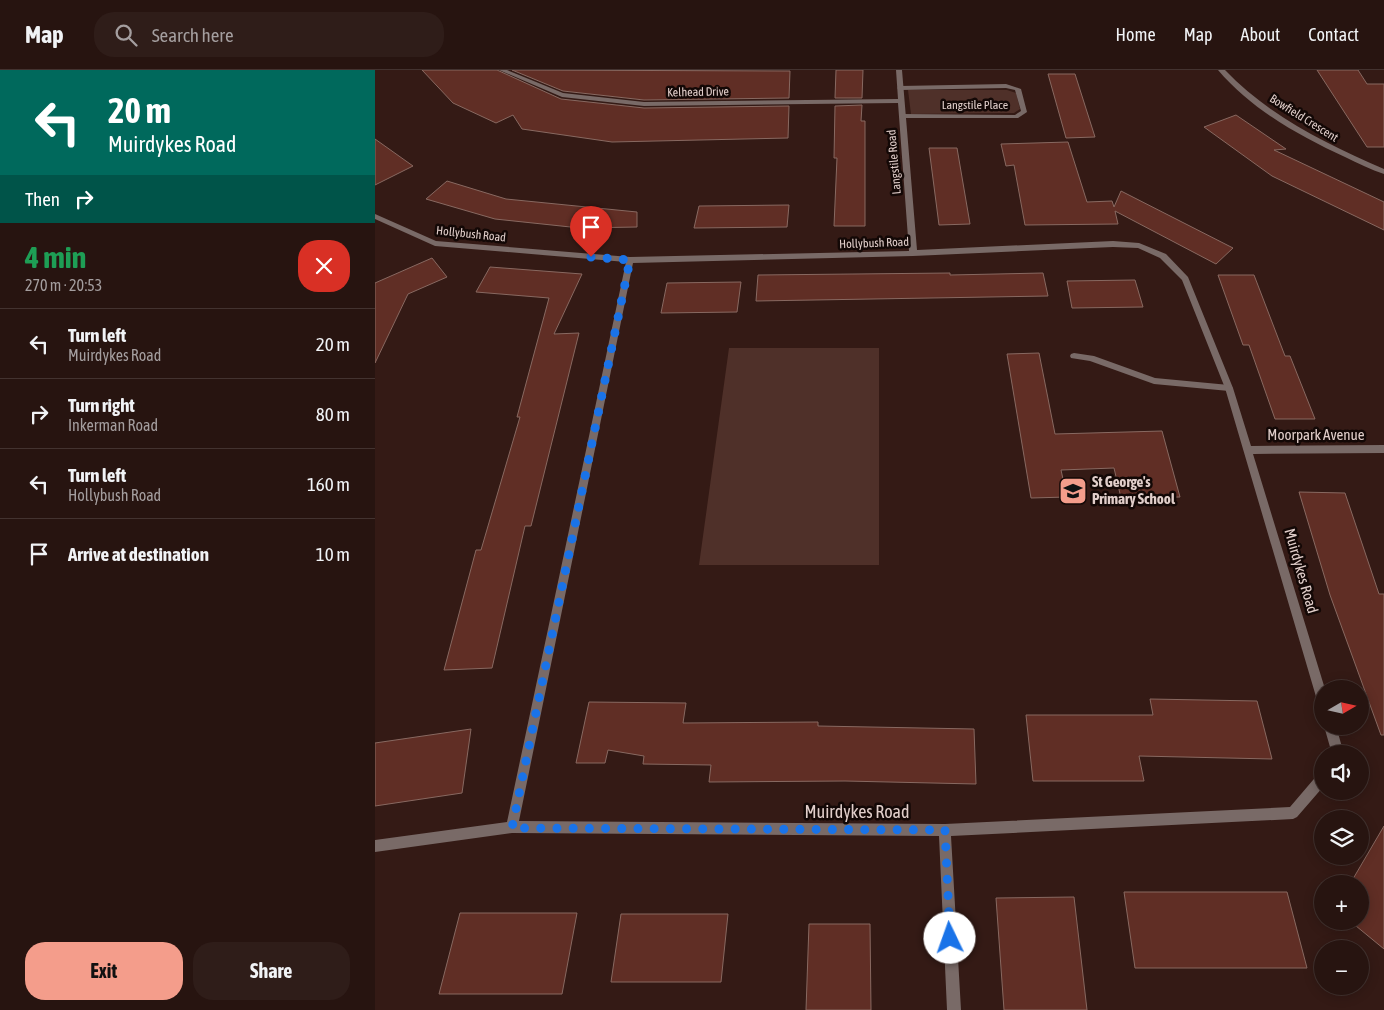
<!DOCTYPE html>
<html lang="en">
<head>
<meta charset="utf-8">
<style>
	body { margin:0; font-family:"Asap Condensed",sans-serif; background:#2f1d19; color:#f1f3f6; height:100vh; display:flex; flex-direction:column; font-size:19px; white-space:nowrap }
	* { box-sizing:border-box; margin:0 }
	p { font-size:16px; color:#a49e9f }
	.icon { flex:none; width:28px; height:28px; fill:none; stroke:currentColor; stroke-width:2; stroke-linecap:round; stroke-linejoin:round }
	.map { position:relative; flex:1; overflow:hidden }
	.side { display:flex; flex-direction:column; background:#271410; width:375px }
	.side>* { flex:none }
	.banner { background:#00695c; color:#fff; overflow:hidden }
	.needle { width:32px; rotate:81deg }
	.fabs { position:absolute; left:939px; top:610px; display:grid; gap:10px }
	.fabs a { display:grid; place-items:center; width:55px; height:55px; border-radius:50%; background:#271410; box-shadow:0 2px 12px #0003,0 0 0 1px #433330; font-size:25px }
	.pin { position:absolute; display:grid; place-items:center; width:42px; height:42px; color:#fff; margin:-51px -21px; border-radius:50% 50% 50% 0; rotate:-45deg; box-shadow:0 0 5px #0007 }
	.pin .icon { rotate:45deg }
	.me { position:absolute; width:55px; margin:-28px; rotate:357deg; stroke-linejoin:round; filter:drop-shadow(0 0 4px #0008) }
	.turn { display:flex; align-items:center; gap:18px; height:105px; padding:0 25px; font-size:22px }
	.turn .icon { width:65px; height:65px; stroke-width:2.5 }
	.turn b { display:block; font-size:35px; line-height:42px }
	.then { display:flex; align-items:center; height:48px; padding:0 25px; background:#0003; gap:10px; font-size:19px }
	.round { display:grid; place-items:center; flex:none; width:52px; height:52px; border-radius:20px; background:#2f1d19 }
	.headline { display:flex; align-items:center; justify-content:space-between; height:85px; padding:0 25px }
	h1 { font-size:30px; font-weight:700; line-height:38px; color:#1e9e55 }
	.button { display:flex; gap:10px; margin-top:auto; padding:10px 25px }
	.button a { flex:1; height:58px; border-radius:20px; background:#f49d8b; color:#111; font-size:20px; font-weight:700; line-height:58px; text-align:center }
	.button a+a { background:#2f1d19; color:#f1f3f6 }
	ul { padding:0; list-style:none }
	li { display:flex; align-items:center; gap:15px; height:70px; padding:0 25px; border-top:1px solid #433330 }
	li div { flex:1 }
	li b { display:block; font-size:19px }
	li em { font-style:normal }
	header { display:flex; align-items:center; gap:30px; box-sizing:border-box; height:70px; padding:0 25px; background:#271410; border-bottom:1px solid #433330 }
	header strong { font-size:24px }
	nav { display:flex; gap:28px; margin-inline-start:auto; font-size:18px }
	.search { width:350px; height:45px; background:#2f1d19; display:flex; align-items:center; gap:12px; box-sizing:border-box; padding:0 18px; border-radius:20px; color:#a49e9f; font-size:19px }
	main { display:flex; flex:1; min-height:0 }
	.map>svg:first-child { display:block }
	.green { fill:#4f3029 }
	.building { fill:#602e25; stroke:#886961 }
	.lines { fill:none; stroke-linecap:round; stroke-linejoin:round }
	.service { fill:#796a67; fill-rule:evenodd }
	.minor { fill:#796a67; fill-rule:evenodd }
	.route { stroke:#1a73e8; stroke-width:9; stroke-dasharray:0 16.2 }
	.labels { text-anchor:middle; stroke-width:5; stroke-linejoin:round; paint-order:stroke }
	.far-street-label { font-size:12px; fill:#e1ceca; stroke:#130806 }
	.street-label { font-size:15px; fill:#e1ceca; stroke:#130806 }
	.poi-label { font-size:15px; font-weight:bold; fill:#e1ceca; stroke:#130806; text-anchor:start }
	.near-street-label { font-size:18px; fill:#e1ceca; stroke:#130806 }
</style>
</head>
<body>
<header>
<strong>Map</strong>
<div class="search"><svg class="icon" aria-label="search" viewBox="0 0 24 24"><circle cx="10" cy="10" r="6"/><path d="M15 15l6 6"/></svg>Search here</div>
<nav><a>Home</a><a>Map</a><a>About</a><a>Contact</a></nav>
</header>
<main>
<section class="side">
<div class="banner">
<div class="turn"><svg class="icon" aria-label="left" viewBox="0 0 24 24"><path d="M17 20v-9H6M10 6l-5 5 5 5"/></svg><div><b>20 m</b>Muirdykes Road</div></div>
<div class="then">Then<svg class="icon" aria-label="right" viewBox="0 0 24 24"><path d="M7 20v-9h11M14 6l5 5-5 5"/></svg></div>
</div>
<div class="headline"><div><h1>4 min</h1><p>270 m · 20:53</p></div><a class="round" style="background:#d93025;color:#fff"><svg class="icon" aria-label="close" viewBox="0 0 24 24"><path d="M6 6l12 12M18 6L6 18"/></svg></a></div>
<ul>
<li><svg class="icon" aria-label="left" viewBox="0 0 24 24"><path d="M17 20v-9H6M10 6l-5 5 5 5"/></svg><div><b>Turn left</b><p>Muirdykes Road</p></div><em>20 m</em></li>
<li><svg class="icon" aria-label="right" viewBox="0 0 24 24"><path d="M7 20v-9h11M14 6l5 5-5 5"/></svg><div><b>Turn right</b><p>Inkerman Road</p></div><em>80 m</em></li>
<li><svg class="icon" aria-label="left" viewBox="0 0 24 24"><path d="M17 20v-9H6M10 6l-5 5 5 5"/></svg><div><b>Turn left</b><p>Hollybush Road</p></div><em>160 m</em></li>
<li><svg class="icon" aria-label="arrive" viewBox="0 0 24 24"><path d="M6 21V4h12l-3 4 3 4H6"/></svg><div><b>Arrive at destination</b></div><em>10 m</em></li>
</ul>
<div class="button"><a>Exit</a><a>Share</a></div>
</section>
<div class="map">
<svg width="1009" height="940" viewBox="0 0 1009 940">
	<rect width="100%" height="100%" fill="#341a15"/>
	<path class="green" d="M533 20H632L641 23 645 39 639 43 536 44Z
		M354 278H504V495H324Z"/>
	<path class="building" d="M47 0H122L186 29 269 38 414 36 413 68 237 72 147 59 138 45 121 53 78 33Z
		M137 0 415 1 414 28 269 30 188 21Z
		M461 0H488L487 28H460Z
		M942 0H983L992 14H1009V77H992Z
		M673 4H700L720 67 691 68Z
		M487 35 486 51H490V156H459L462 88H459L460 36Z
		M861 45 911 79 899 80 1009 132V160L897 106 829 57Z
		M0 69 38 96 0 115Z
		M693 72 712 132 737 131 739 137 746 121 858 178 841 194 740 141 743 154 650 155 639 95 631 96 626 74Z
		M554 78H582L595 154 564 155Z
		M72 111 131 129 262 142V157L205 158 120 149 51 129Z
		M414 135 412 157 319 158 324 136Z
		M57 188 72 207 33 224 0 293V213Z
		M115 197 207 204 179 264 204 263 156 456H150L117 598 69 600 101 480H106L145 347H142L174 228 101 222Z
		M575 203V205L668 203 673 226 381 231 383 205Z
		M843 205H879L910 286H915L940 349H900L874 275H868Z
		M760 210 768 237 697 238 692 211Z
		M366 212 362 242 286 243 292 213Z
		M664 283 680 364 787 361 805 427 746 428 739 398 686 400 692 427 656 428 632 284Z
		M924 422 970 423 1004 524H1009V665H1006L955 525Z
		M775 629 882 631 897 689 764 686 769 711H658L651 645H778Z
		M214 632 311 633 308 653 443 652V656L599 659 601 714 470 711 334 712 336 695 268 694 269 686 233 680 230 693H201Z
		M96 659 87 723 0 736V673Z
		M1009 756V879L975 851H985V814H975Z
		M749 822H912L932 898H760Z
		M699 827 712 940H629L621 828Z
		M85 843H202L187 924H64Z
		M246 844H353L346 912H236Z
		M434 854H495L496 940H431Z"/>
	<g class="lines">
		<path class="service" d="M631 14 646 19 652 42 643 48H527L524 46 527 44 640 45 646 41 640 20 631 18 525 20 522 18 525 16Z
			M699 283 719 286 780 308 854 315 858 318 854 321 779 314 715 291 696 288 695 286 696 284Z"/>
		<path class="minor" d="M124 0H132L188 23 269 32 523 29 521 0H527L542 180 738 171 764 173 791 184 813 207 858 318 876 376 1009 375V383L878 384 950 619H948V635L944 634 942 630 850 318 807 210 785 188 763 178 738 177 538 186 258 193 144 751 570 754 915 737 944 703 948 701V717L922 747 918 749 576 766 586 940H572L564 766 137 763 0 782V770L132 752 251 192 60 176 0 149V144L61 171 255 187 534 181 523 33 269 36 187 27Z
			M843 0H850C894 46 951 74 1009 99V104C996 100 983 93 970 87 924 66 876 39 843 0Z
			M949 656H961L969 684H957Z"/>
	</g>
	<g class="lines">
		<path class="route" d="M216 187 255 190 137 758 570 760 575 868"/>
	</g>
	<defs>
		<symbol id="school-square" viewBox="-11 -11 22 22"><rect x="-9" y="-9" width="18" height="18" rx="4" fill="#f49d8b" stroke="#130806"/><path d="M0-5L7-2L0 1L-7-2ZM-4 1L0 2.5L4 1V4Q0 6-4 4Z" fill="#111"/></symbol>
	</defs>
	<g fill-rule="evenodd">
		<use href="#school-square" x="682" y="405" width="32" height="32"/>
	</g>
	<g class="labels">
		<g class="far-street-label">
			<text transform="translate(323 22) rotate(-1)" y="4">Kelhead Drive</text>
			<text x="600" y="39">Langstile Place</text>
			<text transform="translate(929 48) rotate(32)" y="4">Bowfield Crescent</text>
			<text transform="translate(519 92) rotate(-95)" y="4">Langstile Road</text>
			<text transform="translate(96 164) rotate(6)" y="4">Hollybush Road</text>
			<text transform="translate(499 173) rotate(-2)" y="4">Hollybush Road</text>
		</g>
		<g class="street-label">
			<text x="941" y="370">Moorpark Avenue</text>
			<text transform="translate(926 501) rotate(74)" y="5">Muirdykes Road</text>
		</g>
		<g class="poi-label">
			<text x="717" y="417">St George's<tspan x="717" dy="17">Primary School</tspan></text>
		</g>
		<g class="near-street-label">
			<text x="482" y="748">Muirdykes Road</text>
		</g>
	</g>
</svg>
<div class="fabs">
<a><svg class="needle" viewBox="-14 -14 28 28"><path d="M0-13l5 13h-10z" fill="#e53935"/><path d="M0 13l5-13h-10z" fill="#a49e9f"/></svg></a>
<a><svg class="icon" aria-label="sound" viewBox="0 0 24 24"><path d="M4 9h4l5-4v14l-5-4H4zM17 9q2 3 0 6"/></svg></a>
<a><svg class="icon" aria-label="layers" viewBox="0 0 24 24"><path d="M12 4l9 5-9 5-9-5zM3 14l9 5 9-5"/></svg></a>
<a>+</a>
<a>−</a>
</div>
<div class="pin" style="left:216px;top:187px;background:#d93025"><svg class="icon" aria-label="arrive" viewBox="0 0 24 24"><path d="M6 21V4h12l-3 4 3 4H6"/></svg></div>
<svg class="me" style="left:575px;top:868px" viewBox="-20 -20 40 40"><circle r="19" fill="#fff"/><path d="M0-13L10 11 0 6-10 11z" fill="#1a73e8"/></svg>
</div>
</main>
</body>
</html>
